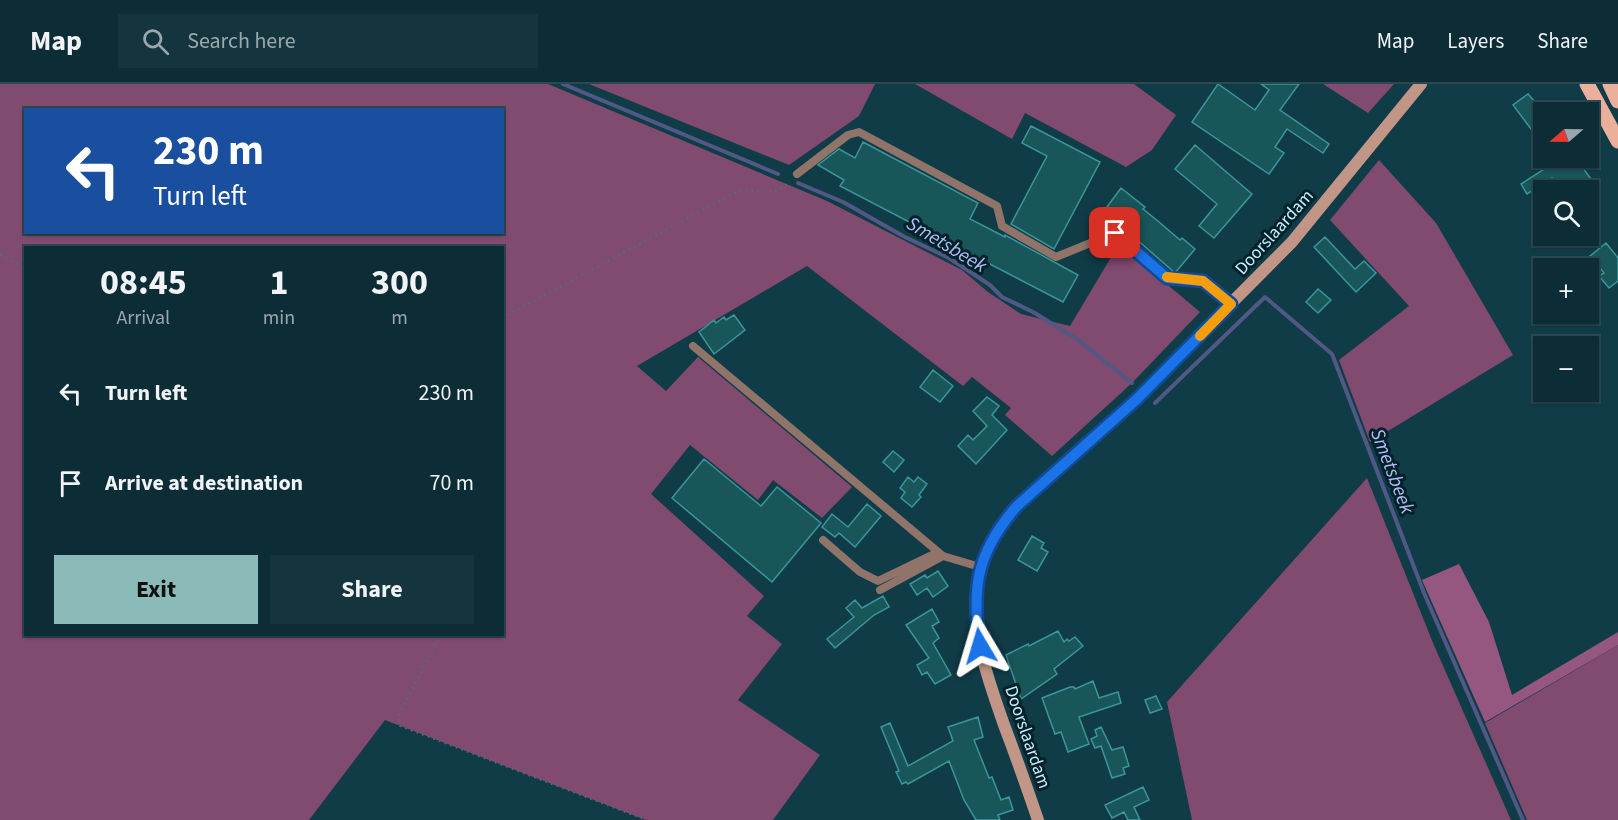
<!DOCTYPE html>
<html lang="en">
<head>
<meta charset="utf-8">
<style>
	body { margin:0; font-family:"Source Sans 3",sans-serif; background:#15353e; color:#f1f3f6; height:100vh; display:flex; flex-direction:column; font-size:22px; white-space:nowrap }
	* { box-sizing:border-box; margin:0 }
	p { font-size:20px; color:#9aa8ad }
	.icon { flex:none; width:33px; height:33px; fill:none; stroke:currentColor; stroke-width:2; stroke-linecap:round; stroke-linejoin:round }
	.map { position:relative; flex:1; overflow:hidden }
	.panel { position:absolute; left:24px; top:162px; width:480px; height:390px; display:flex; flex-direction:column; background:#0c2d36; border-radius:0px; box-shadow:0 2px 4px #0004,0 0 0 2px #2c4951 }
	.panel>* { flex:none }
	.guide { position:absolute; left:24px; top:24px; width:480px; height:126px; border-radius:0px; box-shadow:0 2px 4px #0004,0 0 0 2px #2c4951; background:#1a4fa0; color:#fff; overflow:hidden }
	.needle { width:39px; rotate:250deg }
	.buttons { position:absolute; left:1533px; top:18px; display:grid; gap:12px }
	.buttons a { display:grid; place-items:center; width:66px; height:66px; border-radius:0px; background:#0c2d36; box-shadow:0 2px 4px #0004,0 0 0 2px #2c4951; font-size:30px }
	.pin { position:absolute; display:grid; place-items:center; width:51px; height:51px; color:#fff; margin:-26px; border-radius:12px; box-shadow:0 3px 9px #0006 }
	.me { position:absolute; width:66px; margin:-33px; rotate:353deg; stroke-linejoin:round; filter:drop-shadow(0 0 4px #0008) }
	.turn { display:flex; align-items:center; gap:21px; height:126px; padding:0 30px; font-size:27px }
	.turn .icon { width:78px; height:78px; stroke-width:2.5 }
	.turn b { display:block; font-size:42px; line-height:51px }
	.eta { display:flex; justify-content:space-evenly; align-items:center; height:102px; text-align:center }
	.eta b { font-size:36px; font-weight:700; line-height:42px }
	.cta { display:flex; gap:12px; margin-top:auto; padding:12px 30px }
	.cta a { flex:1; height:69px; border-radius:0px; background:#8bbbb9; color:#111; font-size:24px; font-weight:700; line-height:69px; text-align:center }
	.cta a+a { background:#15353e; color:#f1f3f6 }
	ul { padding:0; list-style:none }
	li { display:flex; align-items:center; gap:18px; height:90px; padding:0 30px }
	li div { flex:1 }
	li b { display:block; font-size:22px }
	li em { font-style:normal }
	header { display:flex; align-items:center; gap:36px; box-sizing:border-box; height:84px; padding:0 30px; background:#0c2d36; border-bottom:2px solid #2c4951 }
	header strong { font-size:28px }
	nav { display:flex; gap:33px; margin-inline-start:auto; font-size:21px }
	.search { width:420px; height:54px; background:#15353e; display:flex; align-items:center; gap:15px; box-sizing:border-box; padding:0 21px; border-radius:0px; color:#9aa8ad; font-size:22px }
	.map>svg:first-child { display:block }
	.green { fill:#814a6f; fill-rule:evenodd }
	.forest { fill:#955680 }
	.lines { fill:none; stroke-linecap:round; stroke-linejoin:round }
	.stream { stroke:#515885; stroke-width:4 }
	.building { fill:#195659; stroke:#3a969b; stroke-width:1.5 }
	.path { stroke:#49737f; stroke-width:2; stroke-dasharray:1.5 4.5; stroke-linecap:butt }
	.lane { stroke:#90746a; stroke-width:8 }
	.secondary { stroke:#c29686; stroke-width:12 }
	.primary { stroke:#eab09c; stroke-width:15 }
	.route-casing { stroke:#114b97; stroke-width:15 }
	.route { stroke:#1a73e8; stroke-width:10 }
	.slow { stroke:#f59e0b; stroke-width:10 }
	.labels { text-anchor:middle; stroke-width:6; stroke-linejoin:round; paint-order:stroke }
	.street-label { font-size:18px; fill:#c9effc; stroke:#00222b }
	.water-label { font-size:20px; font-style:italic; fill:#b6baf2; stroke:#00222b }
</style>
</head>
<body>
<header>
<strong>Map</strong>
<div class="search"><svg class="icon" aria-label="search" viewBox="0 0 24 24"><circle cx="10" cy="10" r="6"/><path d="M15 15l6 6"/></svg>Search here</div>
<nav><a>Map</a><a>Layers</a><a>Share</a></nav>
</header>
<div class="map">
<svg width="1618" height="736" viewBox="0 0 1618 736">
	<rect width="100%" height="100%" fill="#103c48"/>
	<path class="green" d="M0 0H548L827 117 962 186 988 208 1021 230 1070 242 1119 160 1200 228 1132 299 1052 372 1005 331 1011 324 972 293 963 302 807 182 637 282 666 307 698 273 852 403 822 434 773 396 758 416 690 361 651 410 764 512 747 532 782 560 738 616 820 671 773 736H646L385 636 309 736H0ZM26 26H502V148H26ZM26 164H502V550H26Z
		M589 0H875L859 32 789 81Z
		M915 0H1134L1176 31 1152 66 1126 83 1025 29 1012 55Z
		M1323 0H1394L1368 29Z
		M1379 76 1436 139 1513 271 1370 358 1339 276 1409 222 1330 136Z
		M1367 394 1433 559 1511 736H1192L1167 618Z
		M1618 561V736H1527L1485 639Z"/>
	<path class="forest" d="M1459 480 1489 538 1512 611 1618 548V561L1485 638 1422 496Z"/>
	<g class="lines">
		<path class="stream" d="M563 0 778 90
			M798 99 843 118 903 152 949 174 990 201 1002 213 1033 228 1077 255 1132 299
			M1155 319 1265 213 1332 270 1424 509 1523 736"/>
	</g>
	<path class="building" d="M1218 0 1255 26 1269 6 1261 0H1299L1280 26 1329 60 1323 69 1287 45 1275 63 1284 69 1269 90 1192 38Z
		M1528 10 1544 28V35L1531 45 1513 21Z
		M1031 42 1100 78 1054 165 1011 140 1047 72 1022 59Z
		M863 58 978 119 970 135 1005 153V151L1078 191 1063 218 840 102 844 96 818 81 839 65 855 74Z
		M1195 61 1252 110 1214 154 1199 142 1217 120 1175 85Z
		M1558 74H1576L1593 98 1586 103 1588 106H1561L1552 94 1527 110 1521 100 1552 80 1551 78Z
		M1121 104 1145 123 1143 125 1159 138 1180 156 1182 154 1195 165 1175 189 1104 127Z
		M1325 153 1355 185 1364 177 1376 189 1356 208 1314 163Z
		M1606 159 1618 174V197L1609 204 1599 192 1604 189 1590 172Z
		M1318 205 1331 216 1318 229 1306 218Z
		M734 231 745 246 714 270 699 248 714 236 716 239 724 233 726 236Z
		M933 286 953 302 940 318 920 303Z
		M987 313 999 322 992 331 1007 346 976 380 958 362 968 351 973 356 987 342 973 327Z
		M893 367 904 376 894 388 883 378Z
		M704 375 761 422 777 403 821 439 772 498 672 414Z
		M908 393 914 398 918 393 927 400 919 411 921 413 912 423 901 414 905 408 900 404Z
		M867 420 881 432 855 463 839 449 835 453 822 443 832 430 848 443Z
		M1032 452 1044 459 1041 464 1048 468 1037 487 1018 476Z
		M938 487 948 502 933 513 927 504 917 511 910 500 925 491 927 494Z
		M883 512 889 523 874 531 835 564 827 555 854 533 846 524 855 516 862 524Z
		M932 525 939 538 932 542 939 554 933 559 951 591 935 600 927 588 922 591 917 581 929 574 906 541Z
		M1058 547 1064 558 1067 555 1069 557 1075 553 1083 562 1054 585 1057 590 1021 615 1006 571 1028 560 1029 562Z
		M1093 597 1099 614 1118 608 1121 619 1079 633 1089 660 1068 668 1061 648 1055 650 1042 614 1070 603H1074L1075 605Z
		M1156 612 1162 625 1150 629 1145 616Z
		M978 633 983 653 974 656 989 694 992 693 1001 716 1009 713 1013 726 998 731 1000 736H976L964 716 949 677 908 700 906 698 902 700 896 688 899 687 881 643 890 639 908 682 953 657 948 643Z
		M1101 643 1112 666 1123 663 1129 682 1123 684 1125 690 1112 694 1101 662 1095 664 1091 655 1097 652 1095 646Z
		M1143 703 1149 716 1134 723 1140 736H1128L1124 728 1112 734 1105 721Z"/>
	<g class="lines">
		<path class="path" d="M0 171 26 185
			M502 234 742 105C762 108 775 113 790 97
			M441 550 399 631 400 642 646 736"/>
		<path class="lane" d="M797 90 848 51 859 48 997 122 1002 142 1056 173 1115 149 1167 194 1203 197 1231 220
			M693 262 943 472 980 483
			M823 456 860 488 878 497 938 468
			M880 506 943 472"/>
		<path class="secondary" d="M1038 736C1027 704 1016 672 1004 641 988 594 968 544 978 494 983 466 999 442 1017 422L1137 314 1292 158 1421 0"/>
		<path class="primary" d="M1587 0 1618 57
			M1610 0 1618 17"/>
	</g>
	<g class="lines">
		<defs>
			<path id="route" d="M980 562C971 503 977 468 1017 422L1137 315 1231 220 1203 197 1167 194 1115 149"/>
		</defs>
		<use href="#route" class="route-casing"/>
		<use href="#route" class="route"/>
		<path class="slow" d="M1167 193 1203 197 1231 220 1200 252"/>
	</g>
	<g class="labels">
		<g class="street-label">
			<text transform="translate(1274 148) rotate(-48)" y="6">Doorslaardam</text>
			<text transform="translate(1028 653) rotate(71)" y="6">Doorslaardam</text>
		</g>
		<g class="water-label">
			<text transform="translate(947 160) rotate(31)" y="7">Smetsbeek</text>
			<text transform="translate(1393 387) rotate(69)" y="7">Smetsbeek</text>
		</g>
	</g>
</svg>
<div class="buttons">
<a><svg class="needle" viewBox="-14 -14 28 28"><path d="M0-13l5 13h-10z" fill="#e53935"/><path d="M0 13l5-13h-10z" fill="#9aa8ad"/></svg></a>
<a><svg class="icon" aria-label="search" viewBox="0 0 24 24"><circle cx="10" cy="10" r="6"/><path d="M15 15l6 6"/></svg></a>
<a>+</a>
<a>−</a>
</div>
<div class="pin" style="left:1115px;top:149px;background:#d93025"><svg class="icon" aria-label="arrive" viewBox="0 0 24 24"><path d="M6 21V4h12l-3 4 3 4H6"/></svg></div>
<svg class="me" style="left:980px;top:562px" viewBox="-20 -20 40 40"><path d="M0-17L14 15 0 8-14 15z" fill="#1a73e8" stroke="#fff" stroke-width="4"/></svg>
<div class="guide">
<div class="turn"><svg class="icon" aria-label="left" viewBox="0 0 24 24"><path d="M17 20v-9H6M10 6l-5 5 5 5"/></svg><div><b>230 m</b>Turn left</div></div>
</div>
<section class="panel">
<div class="eta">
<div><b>08:45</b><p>Arrival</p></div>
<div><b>1</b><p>min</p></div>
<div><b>300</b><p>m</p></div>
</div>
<ul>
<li><svg class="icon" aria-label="left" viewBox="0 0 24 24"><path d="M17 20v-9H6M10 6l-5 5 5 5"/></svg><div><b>Turn left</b></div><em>230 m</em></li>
<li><svg class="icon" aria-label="arrive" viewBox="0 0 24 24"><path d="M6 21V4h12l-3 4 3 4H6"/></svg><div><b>Arrive at destination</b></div><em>70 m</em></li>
</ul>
<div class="cta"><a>Exit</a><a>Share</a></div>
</section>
</div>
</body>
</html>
